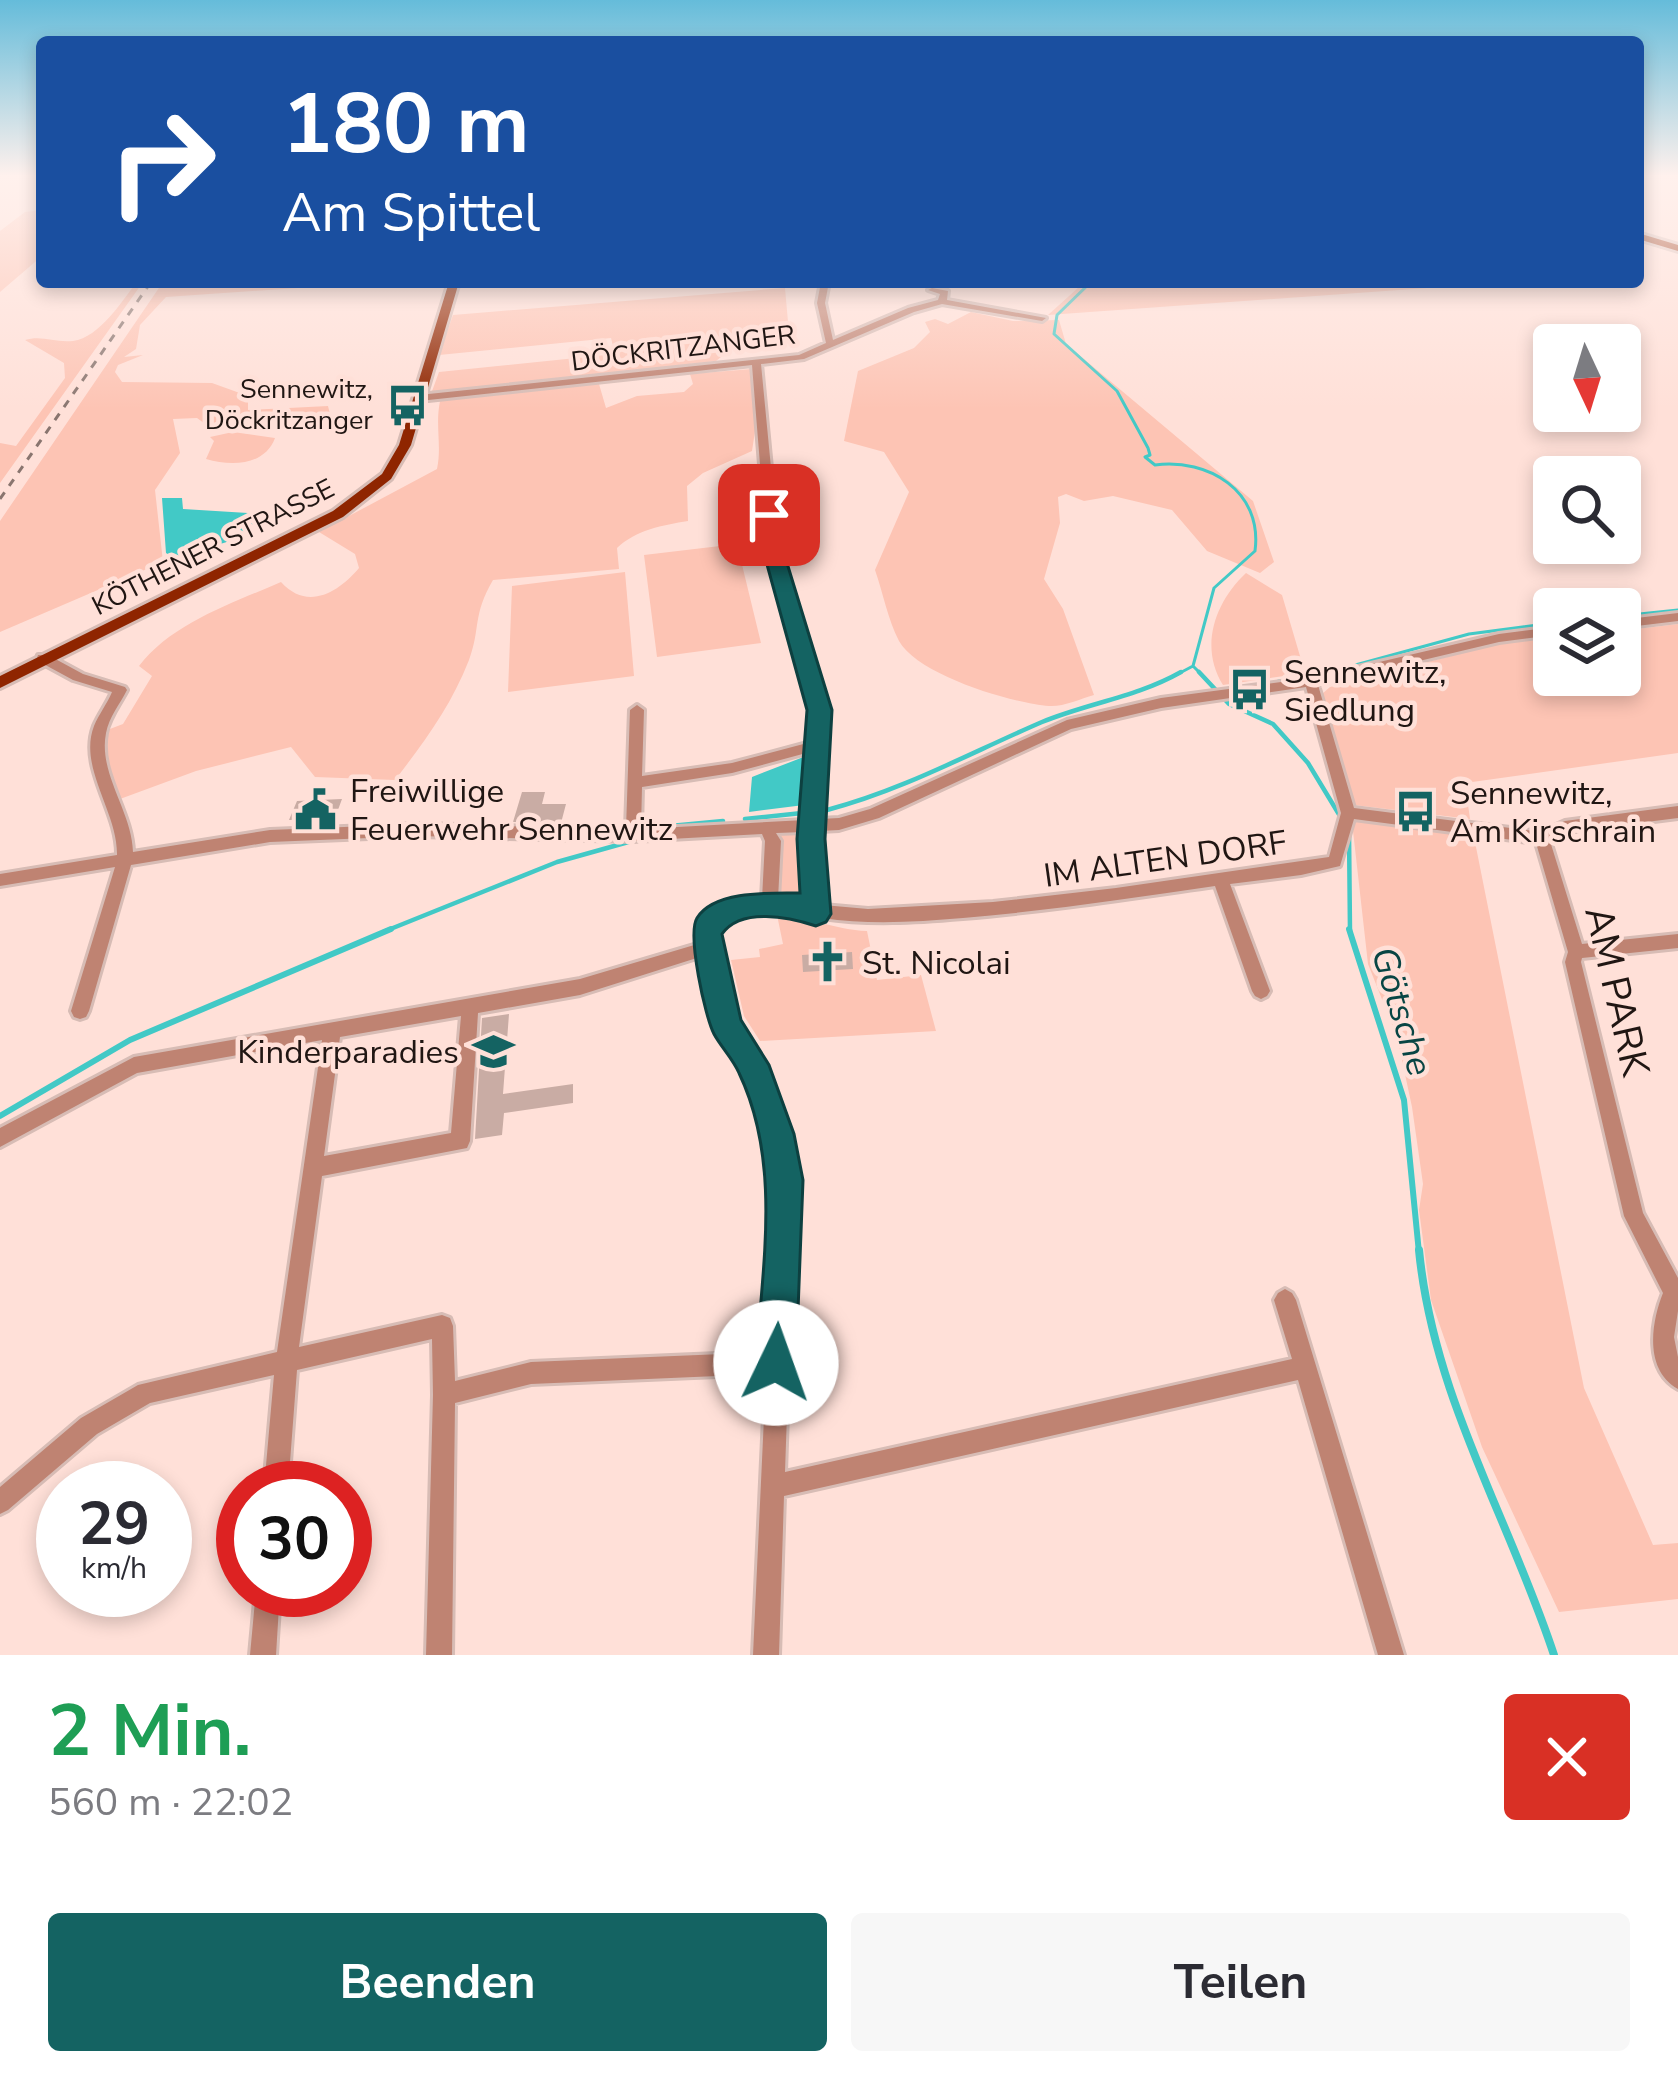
<!DOCTYPE html>
<html lang="de">
<head>
<meta charset="utf-8">
<style>
	body { margin:0; font-family:"Nunito Sans",sans-serif; background:#f7f7f7; color:#2b2b33; height:100vh; display:flex; flex-direction:column; font-size:45px; white-space:nowrap }
	* { box-sizing:border-box; margin:0 }
	p { font-size:39px; color:#7c7c81 }
	.icon { flex:none; width:66px; height:66px; fill:none; stroke:currentColor; stroke-width:2; stroke-linecap:round; stroke-linejoin:round }
	.map { position:relative; height:1655px; overflow:hidden }
	.details { display:flex; flex-direction:column; background:#fff; flex:1 }
	.details>* { flex:none }
	.banner { position:absolute; left:36px; top:36px; width:1608px; height:252px; border-radius:12px; box-shadow:0 6px 18px #0003; background:#1a4fa0; color:#fff; overflow:hidden }
	.needle { width:78px; rotate:176deg }
	.tools { position:absolute; left:1533px; top:324px; display:grid; gap:24px }
	.tools a { display:grid; place-items:center; width:108px; height:108px; border-radius:12px; background:#fff; box-shadow:0 6px 18px #0003; font-size:60px }
	.speed { position:absolute; left:36px; top:1461px; display:flex; gap:24px; font-size:60px; font-weight:700; text-align:center }
	.speed>* { display:grid; place-content:center; width:156px; height:156px; border-radius:50%; background:#fff; box-shadow:0 6px 18px #0003; line-height:1 }
	.speed small { font-size:30px; font-weight:400 }
	.speed .limit { border:18px solid #d22; background:#fff; color:#111 }
	.pin { position:absolute; display:grid; place-items:center; width:102px; height:102px; color:#fff; margin:-51px; border-radius:24px; box-shadow:0 6px 18px #0006 }
	.me { position:absolute; width:132px; margin:-66px; rotate:3deg; stroke-linejoin:round; filter:drop-shadow(0 0 9px #0008) }
	.turn { display:flex; align-items:center; gap:42px; height:252px; padding:0 48px; font-size:54px }
	.turn .icon { width:156px; height:156px; stroke-width:2.5 }
	.turn b { display:block; font-size:84px; line-height:102px }
	.round { display:grid; place-items:center; flex:none; width:126px; height:126px; border-radius:12px; background:#f7f7f7 }
	.overview { display:flex; align-items:center; justify-content:space-between; height:204px; padding:0 48px }
	h1 { font-size:72px; font-weight:700; line-height:90px; color:#1e9e55 }
	.primary-button { display:flex; gap:24px; margin-top:auto; padding:24px 48px }
	.primary-button a { flex:1; height:138px; border-radius:12px; background:#146362; color:#fff; font-size:48px; font-weight:700; line-height:138px; text-align:center }
	.primary-button a+a { background:#f7f7f7; color:#2b2b33 }
	.map>svg:first-child { display:block }
	.green { fill:#fdc4b4 }
	.water { fill:#42c9c6 }
	.lines { fill:none; stroke-linecap:round; stroke-linejoin:round }
	.stream-far3 { stroke:#42c9c6; stroke-width:3 }
	.stream-far2 { stroke:#42c9c6; stroke-width:4.5 }
	.stream-far1 { stroke:#42c9c6; stroke-width:6 }
	.stream { stroke:#42c9c6; stroke-width:8 }
	.building { fill:#c9aca4 }
	.minor-casing { stroke:#d7bcb5; stroke-width:6 }
	.major-casing { stroke:#d7bcb5; stroke-width:6 }
	.minor { fill:#bf8372; fill-rule:evenodd }
	.major { fill:#8f2500; fill-rule:evenodd }
	.rail { stroke:#89756f; stroke-width:3; stroke-dasharray:8 8; stroke-linecap:butt }
	.route { fill:#146362; stroke:#0d4040; stroke-width:3 }
	.labels { text-anchor:middle; stroke-width:9; stroke-linejoin:round; paint-order:stroke }
	.far-street-label { font-size:27px; fill:#201613; stroke:#ffe0d8 }
	.far-poi-label { font-size:27px; fill:#201613; stroke:#ffe0d8; text-anchor:end }
	.poi-label { font-size:33px; fill:#201613; stroke:#ffe0d8; text-anchor:start }
	.street-label { font-size:33px; fill:#201613; stroke:#ffe0d8 }
	.water-label { font-size:36px; font-style:italic; fill:#084544; stroke:#ffe0d8 }
	.near-street-label { font-size:39px; fill:#201613; stroke:#ffe0d8 }
</style>
</head>
<body>
<div class="map">
<svg width="1678" height="1655" viewBox="0 0 1678 1655">
	<rect width="100%" height="100%" fill="#ffe0d8"/>
	<path class="green" d="M42 210V256L0 292V231L25 212Z
		M137 282H143L0 483V443L16 446 65 378 64 363 25 340C42 335 55 343 73 341 100 337 121 302 137 282Z
		M163 282H385L166 297 140 325 136 349 124 357 143 355 118 365 115 372 122 382 212 383 248 396V410L328 406 330 414 316 419 315 427 208 426 197 418 173 419 180 453 155 490 163 562 0 632V521Z
		M1065 282H1511L1048 315 1079 287Z
		M785 288 789 333 741 341 716 361 431 394 439 372 615 354 611 338 439 355 453 315Z
		M971 312 1013 321 1059 320 1066 344 1253 501 1274 562 1260 573 1207 551 1172 510 1113 496 1084 501 1066 494 1058 497 1060 523 1044 579 1063 609 1094 695C1080 699 1063 707 1049 706 1011 703 918 675 899 641 888 620 883 593 875 570L909 492 884 452 844 441 858 371 914 348 930 332 925 322 935 319 948 324Z
		M752 369 757 418 752 451 703 473 687 486 688 521C663 525 636 530 617 548L619 569 493 580C472 616 481 628 469 660 451 706 425 741 395 780L315 777 291 747 196 771 120 799 105 763 102 732 123 724 152 676 139 666C172 623 233 603 281 582 307 611 338 593 359 568L355 554 319 532 437 469C442 445 435 426 440 401L599 384 606 408 637 396 684 392 693 384 690 374Z
		M233 432 275 438C265 465 233 467 206 459L214 441 210 437Z
		M737 544 761 643 657 657 644 555Z
		M625 572 634 676 508 692 512 586Z
		M1246 573 1282 595 1305 673 1223 685C1199 647 1215 602 1246 573Z
		M1678 624V753L1465 783 1470 819 1354 805 1322 694 1330 687 1498 644 1554 638V675H1620V631Z
		M1364 821 1474 837 1584 1388 1653 1545 1678 1543V1599L1559 1612 1482 1447 1431 1300 1419 1210 1423 1184 1412 1107 1397 1037 1368 964 1352 822Z
		M805 833 811 897 777 900 773 835Z
		M777 915C808 916 835 930 867 931L877 980 921 975 936 1031 760 1041 744 1016 731 960 760 957 759 949 783 944Z"/>
	<path class="water" d="M162 498H182L183 509 262 514 240 538 174 558 166 553Z
		M806 756 804 805 749 812 752 777Z"/>
	<g class="lines">
		<path class="stream-far3" d="M1091 282 1057 315 1054 334 1117 391 1148 448 1150 455 1145 457 1155 465C1208 458 1263 491 1255 551L1214 588 1193 666 1202 675
			M1620 616 1678 610
			M1326 673 1469 634 1554 623
			M1176 675 1193 666"/>
		<path class="stream-far2" d="M1199 672 1229 704 1273 724 1308 763 1343 821
			M1278 682 1302 678
			M827 810C903 790 970 753 1042 722 1088 703 1137 697 1181 672
			M745 819 802 813
			M649 828 723 821
			M1349 831 1350 932
			M383 932 557 862 632 841"/>
		<path class="stream-far1" d="M1349 929 1404 1100 1419 1253
			M0 1116 130 1040 391 929"/>
		<path class="stream" d="M1419 1250C1433 1396 1509 1518 1554 1655"/>
	</g>
	<path class="building" d="M522 792H545L542 804H566L561 823 513 822Z
		M342 799 335 818 289 820 297 801Z
		M852 952 853 969 803 972 802 955Z
		M509 1014 503 1094 573 1084V1103L504 1113 502 1135 475 1139 482 1018Z"/>
	<g class="lines">
		<defs>
			<path id="minor" d="M821 282H829L825 303 833 340 908 308 938 300 940 294 928 290 932 288 948 291 947 300 1046 318 1042 321 942 304 914 312 804 359 761 364 779 551 827 710 820 819 839 818 870 809 1067 720 1161 698 1311 678 1499 634 1554 627V635L1499 642 1318 685 1354 808 1541 832 1565 821 1678 806V818L1567 832 1550 841 1582 944 1678 934V948L1582 958 1581 962 1643 1213 1678 1278V1311L1674 1337 1678 1357V1389C1644 1370 1651 1323 1663 1293L1624 1216 1565 962 1568 952 1536 843 1354 819 1340 866 1301 875 1230 884 1270 991 1267 996 1261 999 1255 996 1252 991 1215 886C1131 898 1047 911 963 918 916 922 869 925 822 918L816 921C787 904 745 911 716 927L715 934 734 1022 762 1065 786 1134 795 1180 785 1472 1292 1359 1274 1300 1278 1293 1285 1289 1292 1293 1296 1300 1404 1655H1378L1298 1380 784 1496 779 1655H753L766 1374 531 1384 455 1403 452 1655H426L433 1395 432 1339 297 1370 288 1488H264L274 1375 150 1403 97 1434 8 1510 0 1514V1487L81 1418 138 1385 277 1352 322 1040 137 1073 0 1147V1128L134 1057 580 979 701 943 699 934 703 918 728 906 762 899 765 841 762 834 633 841 418 836 270 842 131 865 89 1011 86 1017 80 1019 74 1017 71 1011 115 867 0 886V874L117 855C118 812 78 768 94 726 99 714 107 704 112 692L73 680 38 661 37 658 38 655H48L83 674 125 687 127 690C120 704 109 717 106 733 98 774 132 811 133 852L270 830 418 824 626 829 630 710 637 705 644 710 642 776 732 763 811 742 813 710 767 551 752 365 419 401 414 398 419 395 799 355 826 343 817 303ZM1306 687 1341 813 1329 857 1116 888 993 902 868 909 823 905 819 831 839 830 879 818 1071 729 1161 708ZM810 752 805 820 641 829 642 787 732 773ZM804 832 807 902 778 899 781 841 776 833ZM703 956 717 1025 745 1069 768 1134 775 1180 767 1352 531 1362 455 1381 453 1326 450 1318 442 1315 299 1347 322 1176 467 1148 470 1141 478 1013 580 995ZM461 1016 451 1133 324 1156 340 1037Z
				M1678 613V621L1620 628V620Z
				M256 1590H280L276 1655H250Z"/>
			<path id="major" d="M1638 233 1678 245V251L1638 239Z
				M449 282H459L411 445 391 479 343 517 0 688V676L333 511 382 474 399 445Z"/>
		</defs>
		<use href="#minor" class="minor-casing"/>
		<use href="#major" class="major-casing"/>
		<use href="#minor" class="minor"/>
		<use href="#major" class="major"/>
		<path class="rail" d="M0 499 151 282"/>
	</g>
	<linearGradient id="sky" x2="0" y2="1"><stop stop-color="#65bcda"/><stop offset="0.43" stop-color="#fff1ed"/><stop offset="1" stop-color="#fff1ed" stop-opacity="0"/></linearGradient>
	<rect width="1678" height="409" fill="url(#sky)"/>
	<path class="route" d="M769 509 779 515 783 550 832 710 825 839 831 914 826 922 816 926C789 917 741 907 722 934L741 1020 769 1065 794 1134 803 1180 796 1363 791 1377 776 1383 762 1377 756 1363C762 1267 782 1163 739 1073 733 1059 721 1047 714 1034 705 1017 687 934 697 918 714 890 772 893 800 893L797 839 807 710 763 550 759 515Z"/>
	<defs>
		<symbol id="bus-bare" viewBox="-9 -9 18 18"><path d="M-5-6H5V4H4V6H2V4H-2V6H-4V4H-5ZM-3.5-4V0h7V-4ZM-3.5 1.2v1.5H-2V1.2ZM2 1.2v1.5H3.5V1.2Z" fill="#146362" stroke="#ffe0d8" stroke-width="2.5" paint-order="stroke"/></symbol>
		<symbol id="civic-bare" viewBox="-9 -9 18 18"><path d="M-.6-6.5H3V-4.5H.6V-3L4-1V1h2V6H-6V1h2V-1L-.6-3ZM-1.2 2.5V6h2.4V2.5Z" fill="#146362" stroke="#ffe0d8" stroke-width="2.5" paint-order="stroke"/></symbol>
		<symbol id="church-bare" viewBox="-9 -9 18 18"><path d="M-1.2-6h2.4v3.5h3.3v2.4h-3.3V6h-2.4V-.1h-3.3v-2.4h3.3Z" fill="#146362" stroke="#ffe0d8" stroke-width="2.5" paint-order="stroke"/></symbol>
		<symbol id="school-bare" viewBox="-9 -9 18 18"><path d="M0-5L7-2L0 1L-7-2ZM-4 1L0 2.5L4 1V4Q0 6-4 4Z" fill="#146362" stroke="#ffe0d8" stroke-width="2.5" paint-order="stroke"/></symbol>
	</defs>
	<g fill-rule="evenodd">
		<use href="#bus-bare" x="378" y="376" width="59" height="59"/>
		<use href="#bus-bare" x="1220" y="660" width="59" height="59"/>
		<use href="#civic-bare" x="286" y="780" width="59" height="59"/>
		<use href="#bus-bare" x="1386" y="782" width="59" height="59"/>
		<use href="#church-bare" x="798" y="932" width="59" height="59"/>
		<use href="#school-bare" x="464" y="1022" width="59" height="59"/>
	</g>
	<g class="labels">
		<g class="far-street-label">
			<text transform="translate(683 348) rotate(-7)" y="9">DÖCKRITZANGER</text>
			<text transform="translate(213 547) rotate(-27)" y="9">KÖTHENER STRASSE</text>
		</g>
		<g class="far-poi-label">
			<text x="373" y="398">Sennewitz,<tspan x="373" dy="31">Döckritzanger</tspan></text>
		</g>
		<g class="poi-label">
			<text x="1284" y="683">Sennewitz,<tspan x="1284" dy="38">Siedlung</tspan></text>
			<text x="350" y="802">Freiwillige<tspan x="350" dy="38">Feuerwehr Sennewitz</tspan></text>
			<text x="1450" y="804">Sennewitz,<tspan x="1450" dy="38">Am Kirschrain</tspan></text>
			<text x="862" y="974">St. Nicolai</text>
			<text x="459" y="1063" text-anchor="end">Kinderparadies</text>
		</g>
		<g class="street-label">
			<text transform="translate(1165 858) rotate(-8)" y="12">IM ALTEN DORF</text>
		</g>
		<g class="water-label">
			<text transform="translate(1403 1011) rotate(73)" y="13">Götsche</text>
		</g>
		<g class="near-street-label">
			<text transform="translate(1618 991) rotate(77)" y="14">AM PARK</text>
		</g>
	</g>
</svg>
<div class="tools">
<a><svg class="needle" viewBox="-14 -14 28 28"><path d="M0-13l5 13h-10z" fill="#e53935"/><path d="M0 13l5-13h-10z" fill="#7c7c81"/></svg></a>
<a><svg class="icon" aria-label="search" viewBox="0 0 24 24"><circle cx="10" cy="10" r="6"/><path d="M15 15l6 6"/></svg></a>
<a><svg class="icon" aria-label="layers" viewBox="0 0 24 24"><path d="M12 4l9 5-9 5-9-5zM3 14l9 5 9-5"/></svg></a>
</div>
<div class="speed"><div>29<small>km/h</small></div><div class="limit">30</div></div>
<div class="pin" style="left:769px;top:515px;background:#d93025"><svg class="icon" aria-label="arrive" viewBox="0 0 24 24"><path d="M6 21V4h12l-3 4 3 4H6"/></svg></div>
<svg class="me" style="left:776px;top:1363px" viewBox="-20 -20 40 40"><circle r="19" fill="#fff"/><path d="M0-13L10 11 0 6-10 11z" fill="#146362"/></svg>
<div class="banner">
<div class="turn"><svg class="icon" aria-label="right" viewBox="0 0 24 24"><path d="M7 20v-9h11M14 6l5 5-5 5"/></svg><div><b>180 m</b>Am Spittel</div></div>
</div>
</div>
<section class="details">
<div class="overview"><div><h1>2 Min.</h1><p>560 m · 22:02</p></div><a class="round" style="background:#d93025;color:#fff"><svg class="icon" aria-label="close" viewBox="0 0 24 24"><path d="M6 6l12 12M18 6L6 18"/></svg></a></div>
<div class="primary-button"><a>Beenden</a><a>Teilen</a></div>
</section>
</body>
</html>
